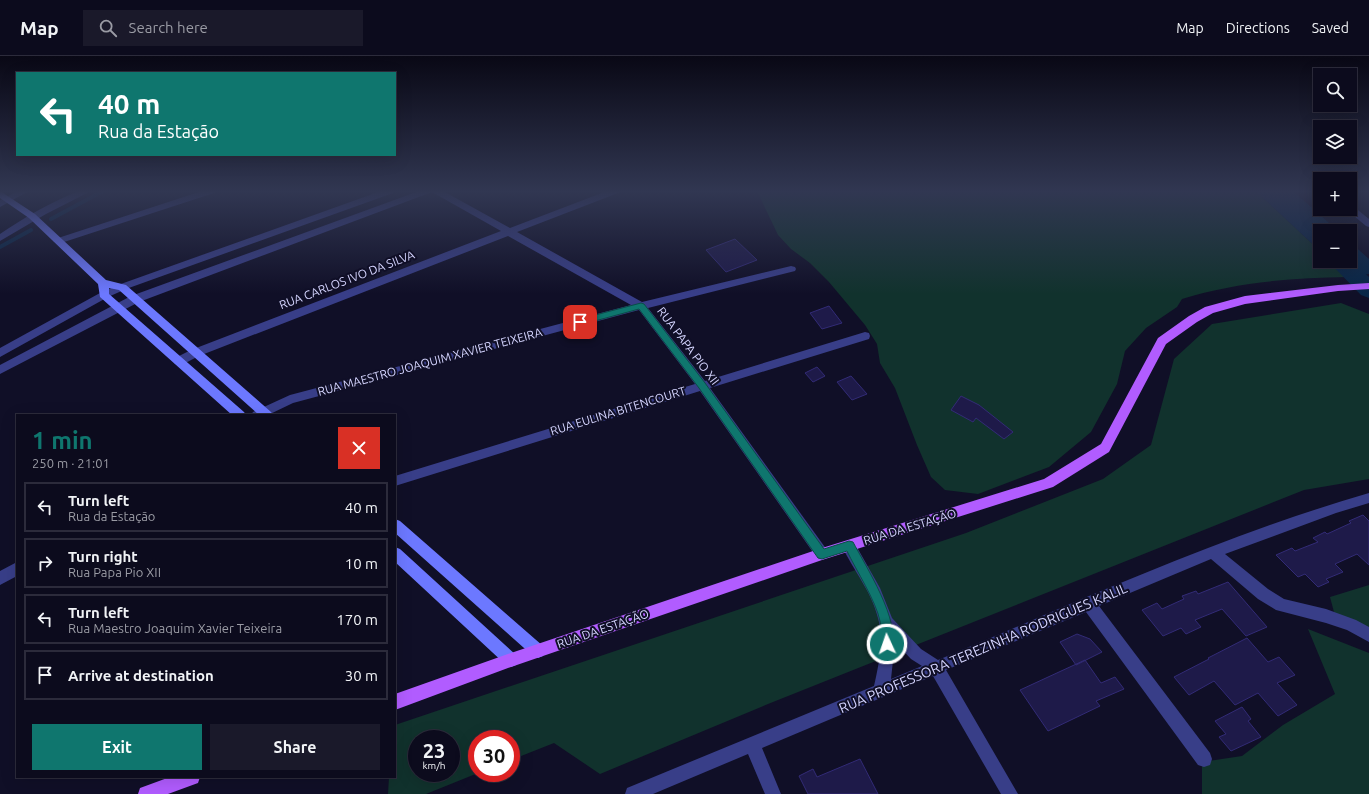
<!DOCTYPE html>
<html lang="en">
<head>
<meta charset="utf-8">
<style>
	body { margin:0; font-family:Ubuntu,sans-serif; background:#1a192a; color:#f1f3f6; height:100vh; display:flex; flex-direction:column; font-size:15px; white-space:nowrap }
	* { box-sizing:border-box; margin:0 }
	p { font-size:13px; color:#9a9ba4 }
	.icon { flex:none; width:22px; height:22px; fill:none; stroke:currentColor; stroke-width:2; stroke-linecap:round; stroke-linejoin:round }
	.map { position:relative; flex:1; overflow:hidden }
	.panel { position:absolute; left:16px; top:358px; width:380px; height:364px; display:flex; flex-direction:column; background:#0c0b1d; border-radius:0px; box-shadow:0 4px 16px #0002,0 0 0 1px #2c2b3b }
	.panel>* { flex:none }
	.guide { position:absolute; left:16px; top:16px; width:380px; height:84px; border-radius:0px; box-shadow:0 4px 16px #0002,0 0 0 1px #2c2b3b; background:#0f766e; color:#fff; overflow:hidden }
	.fabs { position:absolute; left:1313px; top:12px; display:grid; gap:8px }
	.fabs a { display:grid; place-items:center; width:44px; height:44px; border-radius:0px; background:#0c0b1d; box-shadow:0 4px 16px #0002,0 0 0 1px #2c2b3b; font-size:20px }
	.speed { position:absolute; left:408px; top:674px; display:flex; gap:8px; font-size:20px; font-weight:700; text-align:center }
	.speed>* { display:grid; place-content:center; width:52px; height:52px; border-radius:50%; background:#0c0b1d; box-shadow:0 4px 16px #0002,0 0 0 1px #2c2b3b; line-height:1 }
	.speed small { font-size:10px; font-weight:400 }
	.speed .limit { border:6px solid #d22; background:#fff; color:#111 }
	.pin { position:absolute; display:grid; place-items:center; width:34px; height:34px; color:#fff; margin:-17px; border-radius:8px; box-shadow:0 2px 6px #0006 }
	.me { position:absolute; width:44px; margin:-22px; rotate:357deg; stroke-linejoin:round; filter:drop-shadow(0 0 3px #0008) }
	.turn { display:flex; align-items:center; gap:14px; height:84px; padding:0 16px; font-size:18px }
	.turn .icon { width:52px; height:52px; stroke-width:2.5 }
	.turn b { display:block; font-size:28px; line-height:34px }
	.round { display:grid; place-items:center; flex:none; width:42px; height:42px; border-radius:0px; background:#1a192a }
	.overview { display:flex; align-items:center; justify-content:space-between; height:68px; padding:0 16px }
	h1 { font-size:24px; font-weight:700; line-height:30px; color:#0f766e }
	.cta { display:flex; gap:8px; margin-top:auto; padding:8px 16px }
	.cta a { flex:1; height:46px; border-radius:0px; background:#0f766e; color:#fff; font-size:16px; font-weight:700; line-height:46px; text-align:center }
	.cta a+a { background:#1a192a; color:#f1f3f6 }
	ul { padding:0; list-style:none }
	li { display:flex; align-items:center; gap:12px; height:50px; margin:0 8px 6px; padding:0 8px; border:2px solid #2c2b3b; border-radius:0px }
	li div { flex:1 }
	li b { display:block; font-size:15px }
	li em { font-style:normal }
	header { display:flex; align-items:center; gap:24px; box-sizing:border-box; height:56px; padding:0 20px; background:#0c0b1d; border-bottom:1px solid #2c2b3b }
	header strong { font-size:19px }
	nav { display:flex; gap:22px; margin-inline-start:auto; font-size:14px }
	.search { width:280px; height:36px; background:#1a192a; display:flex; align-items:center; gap:10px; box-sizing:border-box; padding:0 14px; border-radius:0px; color:#9a9ba4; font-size:15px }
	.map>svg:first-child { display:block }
	.green { fill:#11322d; fill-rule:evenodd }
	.water { fill:#082647 }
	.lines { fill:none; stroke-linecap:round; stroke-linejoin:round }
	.stream { stroke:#082647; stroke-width:4 }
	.river { fill:#082647; fill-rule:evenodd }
	.building { fill:#1e1a49; stroke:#322b76 }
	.street { fill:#383e88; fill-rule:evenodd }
	.secondary { fill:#6c78ff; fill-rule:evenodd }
	.primary { fill:#b15cff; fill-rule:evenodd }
	.route { fill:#0f766e; stroke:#0a4d48 }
	.labels { text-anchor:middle; stroke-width:4; stroke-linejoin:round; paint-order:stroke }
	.street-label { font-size:12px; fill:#d5d5ff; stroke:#100f27 }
	.near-street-label { font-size:14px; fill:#d5d5ff; stroke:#100f27 }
</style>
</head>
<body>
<header>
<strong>Map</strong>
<div class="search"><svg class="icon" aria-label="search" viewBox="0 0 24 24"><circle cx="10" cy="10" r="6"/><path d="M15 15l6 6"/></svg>Search here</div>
<nav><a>Map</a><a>Directions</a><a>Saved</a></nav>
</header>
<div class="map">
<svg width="1369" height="738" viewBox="0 0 1369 738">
	<rect width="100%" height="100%" fill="#100f27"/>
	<path class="green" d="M757 135H1256L1320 195V205H1331L1348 221C1292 222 1236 226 1182 243L1177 251 1146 272 1125 295 1117 328 1091 376 1049 411 978 438 945 434 931 421 917 389 895 332 880 307 877 288 865 269 829 226 810 207 791 193 778 179Z
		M1341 247 1369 258V423L1304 434 768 648 600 718 554 687 511 704V683H477V717H478L426 738H388L389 721H395V669L966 477 1103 423 1151 389 1174 303 1212 268ZM417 683H451V717H417Z
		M1369 529V577L1334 556 1330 541Z
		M1308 573 1369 597V738H1202V706L1242 700 1283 669 1335 638Z"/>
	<path class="water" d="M1256 135H1293L1338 175H1320V195Z
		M1350 186 1369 203V218L1348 221 1331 205H1350Z"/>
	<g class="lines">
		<path class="stream" d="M51 163 103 135
			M0 191 31 174"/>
		<path class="river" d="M1350 203 1369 221V242L1361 239 1328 205H1350Z"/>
	</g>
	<path class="building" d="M735 183 757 204 726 216 706 194Z
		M829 250 842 267 822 273 810 257Z
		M817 311 825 320 813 326 805 317Z
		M851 320 867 338 852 344 837 326Z
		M961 340 979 349 1013 376 1004 383 976 362 973 366 951 354Z
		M1363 459 1369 465V509L1357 498 1335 508 1343 516 1326 523 1329 526 1318 531 1305 518 1298 521 1276 499 1292 492 1295 495 1318 486 1313 482 1325 476 1327 478 1351 467 1349 465Z
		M1228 526 1267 571 1246 580 1222 553 1195 564 1201 571 1186 578 1181 572 1163 580 1142 554 1157 547 1162 553 1184 543 1182 540 1196 535 1198 538Z
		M1077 578 1090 583 1102 596 1076 609 1060 586Z
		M1247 582 1268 606 1279 601 1295 619 1277 627 1297 649 1278 660 1258 637 1235 649 1214 625 1189 639 1174 621 1209 603 1208 602Z
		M1085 604 1101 627 1115 621 1124 633 1096 645 1100 650 1048 675 1020 634Z
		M1242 651 1251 663 1248 665 1261 681 1231 695 1219 681 1226 678 1215 665Z
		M860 703 878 738H808L799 720 813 713 817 721Z"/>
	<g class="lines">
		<path class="street" d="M18 135H29L0 151V144Z
			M79 135H91L46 158 0 185V178C25 161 51 146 79 135Z
			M202 135H215L214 137 61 187 58 188 53 185 55 183Z
			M381 135H394L393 137 126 233 108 241 0 301V292L100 237 118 229Z
			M419 135H443L510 172 607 135H619L618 137 517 176 642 246 791 210 795 211 796 213 795 215 648 252 705 325 865 276 869 277 870 280 869 283 710 332 827 494 829 498 827 502 822 504 817 502 700 335 395 430V420L695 328 639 254 293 347 268 359H251L253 356 290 339 631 249 508 180 199 300C192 303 183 310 175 308L173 305 175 302 191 294 501 175 432 136 139 246 0 318V309L131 240Z
			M1350 149 1353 150 1369 163V171L1366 170 1347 154 1346 153H1350Z
			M1369 437V447L1336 457 1225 498 1268 533 1284 543 1326 553 1356 564 1369 571V586L1347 574 1326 567 1276 554 1258 543 1211 503 1099 550 1210 697 1212 703 1210 709 1204 711 1198 709 1086 556 946 614 1018 738H1001L933 620 762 692 781 738H765L748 698 653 738H625L627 732 874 630C879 608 884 584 878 562 872 536 853 514 842 490L844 486 849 484 854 486 880 532 892 562 921 593 938 604C1080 545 1221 480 1369 437ZM895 586 911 603 922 610 891 623Z
			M17 506V520L0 529V515Z"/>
		<path class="secondary" d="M0 135 35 158 106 224 126 229 271 356 273 359H259L119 234 109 232V238L244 356 246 359H232L100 241 98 228 29 162 0 142Z
			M395 463 400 465 543 590 545 595 543 600 538 602 533 600 395 477Z
			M395 491 400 493 516 599 518 604 516 609 511 611 506 609 395 506Z"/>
		<path class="primary" d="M1369 227V233L1338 235 1245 248 1213 257 1197 266 1166 288 1109 396 1053 431 822 504 511 611 395 654V638L511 597 822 492 1044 423 1101 388 1158 282 1189 260 1205 251 1245 240 1338 229Z
			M170 721H200L198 727 168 738H138L140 732Z"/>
	</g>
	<linearGradient id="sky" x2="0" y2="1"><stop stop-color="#090815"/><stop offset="0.57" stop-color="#313752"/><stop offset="1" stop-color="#313752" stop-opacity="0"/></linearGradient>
	<rect width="1369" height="238" fill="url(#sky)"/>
	<path class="route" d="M641 247 644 248 705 327 824 493 849 485 853 486C865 509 902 567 891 592L887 594 883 592C880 583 882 574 880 565 876 545 856 514 847 495L822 503 818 502 699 332 639 253 580 269 576 266 580 263Z"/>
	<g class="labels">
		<g class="street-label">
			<text transform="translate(347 224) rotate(-21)" y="4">RUA CARLOS IVO DA SILVA</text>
			<text transform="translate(688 290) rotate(53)" y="4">RUA PAPA PIO XII</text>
			<text transform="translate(430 306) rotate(-15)" y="4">RUA MAESTRO JOAQUIM XAVIER TEIXEIRA</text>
			<text transform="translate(618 355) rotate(-17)" y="4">RUA EULINA BITENCOURT</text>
			<text transform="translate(910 471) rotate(-17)" y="4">RUA DA ESTAÇÃO</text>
			<text transform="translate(603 573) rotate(-19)" y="4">RUA DA ESTAÇÃO</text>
		</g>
		<g class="near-street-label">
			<text transform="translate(983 592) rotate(-23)" y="5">RUA PROFESSORA TEREZINHA RODRIGUES KALIL</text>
		</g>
	</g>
</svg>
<div class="fabs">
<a><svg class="icon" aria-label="search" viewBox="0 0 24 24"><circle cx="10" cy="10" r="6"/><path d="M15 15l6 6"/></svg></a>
<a><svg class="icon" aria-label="layers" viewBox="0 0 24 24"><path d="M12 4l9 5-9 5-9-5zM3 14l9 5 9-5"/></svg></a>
<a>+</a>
<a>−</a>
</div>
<div class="speed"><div>23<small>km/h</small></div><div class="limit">30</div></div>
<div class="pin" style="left:580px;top:266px;background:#d93025"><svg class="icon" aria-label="arrive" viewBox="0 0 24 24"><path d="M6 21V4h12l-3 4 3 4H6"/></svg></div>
<svg class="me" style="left:887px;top:588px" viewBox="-20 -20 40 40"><circle r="17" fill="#0f766e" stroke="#fff" stroke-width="3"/><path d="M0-11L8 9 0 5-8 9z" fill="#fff"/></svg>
<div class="guide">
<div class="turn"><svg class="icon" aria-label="left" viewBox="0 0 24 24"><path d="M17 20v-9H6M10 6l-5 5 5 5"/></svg><div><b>40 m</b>Rua da Estação</div></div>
</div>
<section class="panel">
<div class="overview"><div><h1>1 min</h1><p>250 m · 21:01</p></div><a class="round" style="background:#d93025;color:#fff"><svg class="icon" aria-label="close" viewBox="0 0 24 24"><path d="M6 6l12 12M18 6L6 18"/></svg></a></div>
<ul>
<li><svg class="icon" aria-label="left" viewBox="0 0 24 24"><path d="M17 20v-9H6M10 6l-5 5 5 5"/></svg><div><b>Turn left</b><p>Rua da Estação</p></div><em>40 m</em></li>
<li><svg class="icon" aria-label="right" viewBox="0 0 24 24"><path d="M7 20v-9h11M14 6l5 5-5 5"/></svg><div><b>Turn right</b><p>Rua Papa Pio XII</p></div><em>10 m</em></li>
<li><svg class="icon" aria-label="left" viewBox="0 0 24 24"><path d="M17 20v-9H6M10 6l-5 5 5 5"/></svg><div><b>Turn left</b><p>Rua Maestro Joaquim Xavier Teixeira</p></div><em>170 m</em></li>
<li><svg class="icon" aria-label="arrive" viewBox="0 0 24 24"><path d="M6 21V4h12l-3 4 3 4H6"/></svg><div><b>Arrive at destination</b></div><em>30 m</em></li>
</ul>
<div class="cta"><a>Exit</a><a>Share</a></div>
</section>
</div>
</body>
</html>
